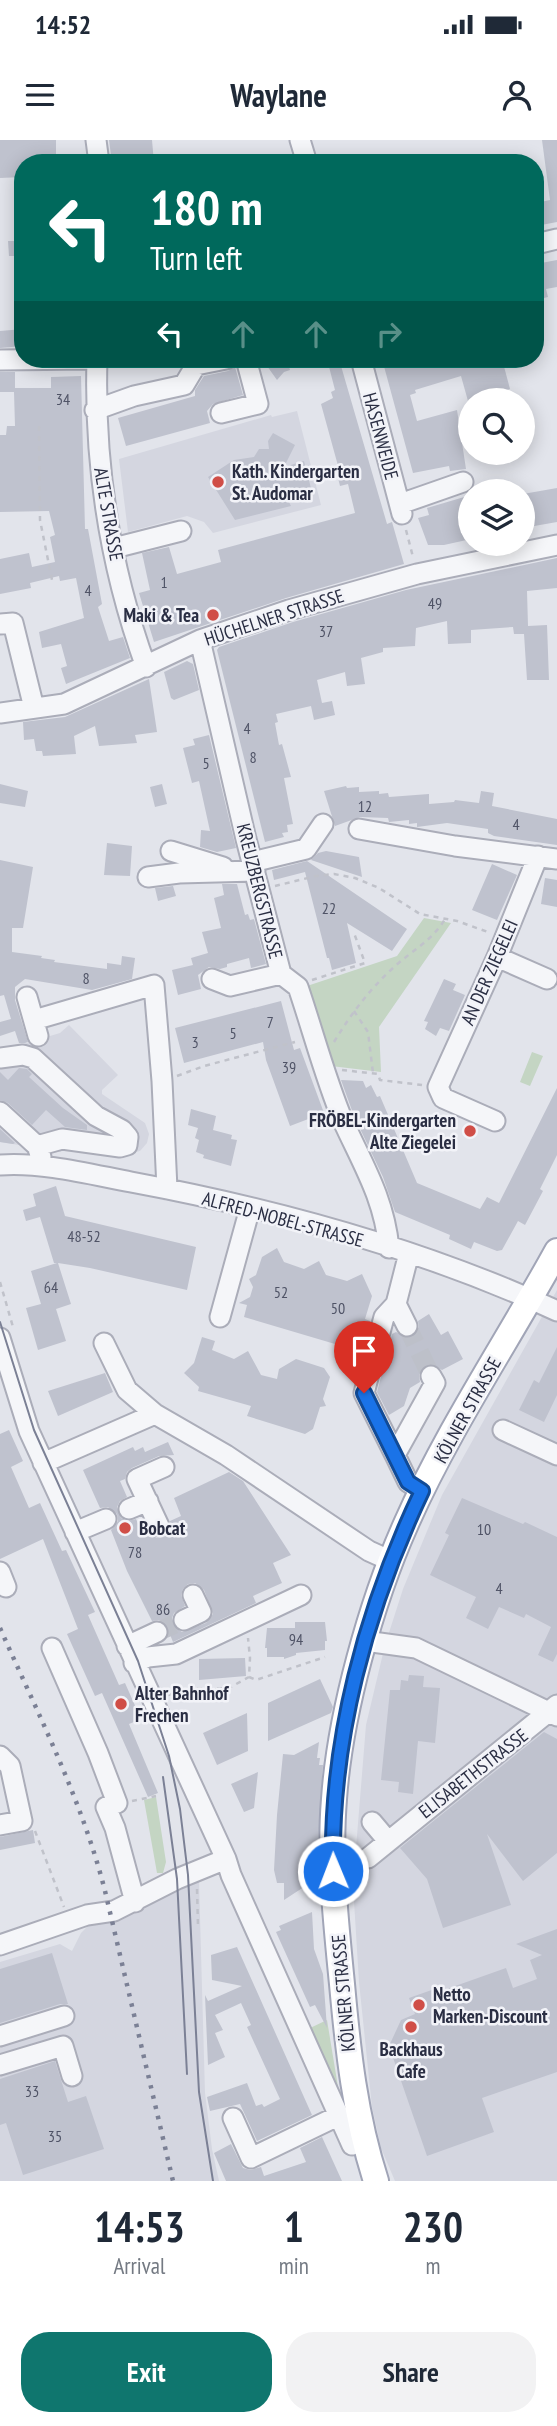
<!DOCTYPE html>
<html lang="en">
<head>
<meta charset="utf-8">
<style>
	body { margin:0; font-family:"PT Sans Narrow",sans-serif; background:#f2f2f3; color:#1f2937; height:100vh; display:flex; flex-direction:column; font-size:26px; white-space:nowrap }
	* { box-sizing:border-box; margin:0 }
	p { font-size:23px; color:#747a83 }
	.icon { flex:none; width:38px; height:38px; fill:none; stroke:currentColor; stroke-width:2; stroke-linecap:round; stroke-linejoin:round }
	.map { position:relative; height:2041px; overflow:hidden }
	.drawer { display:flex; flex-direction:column; background:#fff; flex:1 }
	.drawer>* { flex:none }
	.guide { position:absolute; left:14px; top:14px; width:530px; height:214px; border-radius:28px; box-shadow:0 4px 18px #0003; background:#00695c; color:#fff; overflow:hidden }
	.tools { position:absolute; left:458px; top:248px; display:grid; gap:14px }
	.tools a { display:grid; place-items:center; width:77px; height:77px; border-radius:50%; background:#fff; box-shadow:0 4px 18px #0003; font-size:35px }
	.pin { position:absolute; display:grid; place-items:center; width:60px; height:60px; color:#fff; margin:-72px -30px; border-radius:50% 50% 50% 0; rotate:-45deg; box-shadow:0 0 7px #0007 }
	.pin .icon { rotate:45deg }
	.me { position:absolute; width:77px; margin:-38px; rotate:359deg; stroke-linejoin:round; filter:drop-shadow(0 0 5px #0008) }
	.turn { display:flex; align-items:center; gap:24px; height:147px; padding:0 21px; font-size:32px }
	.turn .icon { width:91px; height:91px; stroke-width:2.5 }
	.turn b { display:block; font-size:49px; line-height:60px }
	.lanes { display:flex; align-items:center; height:66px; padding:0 21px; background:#0003; justify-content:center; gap:35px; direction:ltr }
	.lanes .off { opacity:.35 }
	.eta { display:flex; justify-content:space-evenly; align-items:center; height:119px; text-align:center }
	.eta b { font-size:42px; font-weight:600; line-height:49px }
	.cta { display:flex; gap:14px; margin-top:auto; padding:14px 21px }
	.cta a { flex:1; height:80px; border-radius:28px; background:#0f766e; color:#fff; font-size:28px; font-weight:600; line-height:80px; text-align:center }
	.cta a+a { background:#f2f2f3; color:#1f2937 }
	.status { display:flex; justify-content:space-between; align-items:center; height:49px; padding:0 35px; background:#fff; direction:ltr }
	.status svg { height:19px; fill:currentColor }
	header { display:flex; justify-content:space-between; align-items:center; height:91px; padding:0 21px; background:#fff; font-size:32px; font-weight:600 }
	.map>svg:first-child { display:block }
	.built { fill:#d4d6e0 }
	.green { fill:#c4d5c3 }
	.building { fill:#bfc2ce; fill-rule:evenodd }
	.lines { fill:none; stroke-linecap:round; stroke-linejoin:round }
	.minor-tunnel { stroke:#bdc0c9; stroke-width:19; stroke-dasharray:19 10; stroke-linecap:butt }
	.minor-casing { stroke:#abadb9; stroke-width:23 }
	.major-casing { stroke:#a1a5b7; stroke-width:28 }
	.path { stroke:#c0c2ca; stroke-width:2.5; stroke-dasharray:5 5; stroke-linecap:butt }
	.minor { stroke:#f5f6f9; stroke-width:19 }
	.major { stroke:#fff; stroke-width:24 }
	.tram { stroke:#7b8095; stroke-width:2 }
	.rail { stroke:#7b8095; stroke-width:4.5; stroke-dasharray:3.5 7; stroke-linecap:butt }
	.route-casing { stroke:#114b97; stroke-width:18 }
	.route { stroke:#1a73e8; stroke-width:12 }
	.poi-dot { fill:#d04e47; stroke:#f2f3f8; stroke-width:2.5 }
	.labels { text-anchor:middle; stroke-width:5; stroke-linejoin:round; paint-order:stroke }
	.number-label { font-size:16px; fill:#4f5366 }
	.street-label { font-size:19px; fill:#2a2e43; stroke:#f2f3f8 }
	.poi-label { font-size:19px; font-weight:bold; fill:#2a2e43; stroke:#f2f3f8; text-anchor:start }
</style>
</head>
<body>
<div class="status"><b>14:52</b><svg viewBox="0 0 49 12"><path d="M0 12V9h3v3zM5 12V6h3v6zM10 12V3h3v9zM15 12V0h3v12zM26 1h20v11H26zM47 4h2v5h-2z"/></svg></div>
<header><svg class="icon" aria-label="menu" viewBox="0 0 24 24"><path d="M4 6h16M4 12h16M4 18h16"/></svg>Waylane<svg class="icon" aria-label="person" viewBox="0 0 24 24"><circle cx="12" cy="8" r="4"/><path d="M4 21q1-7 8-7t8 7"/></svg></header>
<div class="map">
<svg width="557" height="2041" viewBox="0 0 557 2041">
	<rect width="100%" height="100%" fill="#e2e4eb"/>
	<path class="built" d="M297 271 321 365 213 393 204 382 187 376 128 392 119 319 271 275 272 277Z
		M69 885 118 935 102 950V954L145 983 149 994 147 1003 140 1011 128 1014 79 1004 58 1009 62 1012 0 1002V911L60 893Z
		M557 1150V2041H395L381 2008 372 1967 359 1842 353 1745 366 1585 385 1505 403 1449 442 1355Z
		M199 1742 205 1953 212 2009 219 2041H0V1822L60 1804 72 1811 81 1793 89 1785 120 1781 159 1759Z"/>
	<path class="green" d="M424 778 451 783 379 887 381 932 331 926 304 847 397 816Z
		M532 912 543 916 530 946 520 942Z
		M156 1657 166 1722 163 1733H157L144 1660Z
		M327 1880 340 1959 308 1889Z"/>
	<path class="building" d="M0 0H56V23H23V37L0 38Z
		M109 0H152L154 23H112Z
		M542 0H557V82L536 86V63L550 60Z
		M8 101H22V116H9Z
		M557 120V147L546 149 548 157 536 160V124Z
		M23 189V206L0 208V191Z
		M262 219H287L290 230 284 232 277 240Z
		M327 219H339L387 384 392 382 404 424 286 458 154 502 139 453 150 450 142 413 169 407 177 434 221 422 218 410 355 373 348 344 340 346 337 334 340 333 321 264 333 258 331 252 335 250Z
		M382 219H502L510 249 468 261 461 236 415 250 416 253 410 255 417 281 457 270 466 329 450 331 449 326 413 333Z
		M235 227 243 255 213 264 207 271 210 283 126 306 118 278 195 256V250L204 236 228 231Z
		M0 232H15V248H51V237L81 236 85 389H88L102 464 98 467 109 501 123 497 130 518 66 544 61 528 67 526 61 504 42 508 39 492 84 478 76 438 60 441 59 436 30 443 31 448 0 454V419L29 413 32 427 55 422 50 397 55 395 49 371 0 372V295H6L7 286H15L14 252H0Z
		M273 293 295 305 284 327 304 321 313 356 289 362 291 366 235 380 208 337 234 320 254 317 259 309H269L268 301Z
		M557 348V382L523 388V354Z
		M471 355V399L444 405H428L418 378 429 375 427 368Z
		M557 418V448L527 451 528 486 547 485 549 540H527L524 494H514L513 487 471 490V503L448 504 447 481 416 488 415 506 383 508V512L361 518 365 544 347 546 345 532 317 540 322 563 332 561 335 575 314 580 311 566 276 574 278 582 275 583 279 605 282 604 291 637 284 638 293 684 287 685 288 692 282 693 284 697 265 702 217 510 219 507 293 482 406 450Z
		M187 521 193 524 199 550 174 560 171 558 164 532Z
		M149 539 157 592 135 595 137 603 99 606 95 586 74 596 76 614 43 616 42 611H36L34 599 24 600 23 582 65 577Z
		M209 595 236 708 217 712 200 707 201 690 210 691 199 641 192 643 183 608 195 605 193 599Z
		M0 644 28 651 25 667 0 663Z
		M162 644 167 664 155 667 150 647Z
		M346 646 347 648 359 647V652L379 651V654L388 653 389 657 429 654V664L454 662 455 660 479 663 481 651 494 653 492 666 557 679V705L494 696 488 693V689L447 683 417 687V683L409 684V680L389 682 388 678 360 677 335 686 324 651Z
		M107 703 132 706 130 736 104 735Z
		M326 711 359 717 362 737 311 720 318 713Z
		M0 720 33 727 23 788H12V812L42 816 41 818 55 820 54 822 107 829V823L121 825 122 816 135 818 132 839 92 850 25 839 15 847V860L28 902 25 903H19L15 891 0 896V882L11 879 4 855 0 856Z
		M307 721 407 789 392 811 347 783 356 823 332 830 329 818H327L305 732 274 740 272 730Z
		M492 724 517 735 497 780 472 770Z
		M545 738 557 740V767L541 764Z
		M222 744H237L245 775 248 774 250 780 254 779 266 824 251 828 249 818 227 824V827L220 829 209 827 198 835 201 849 178 855 172 830 193 825 191 818 208 813 202 792 221 788 214 758 224 755Z
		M173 746 176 756 158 761 155 748Z
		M444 839 456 844 453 850 465 855 449 891 440 888 436 896 425 889 428 882 424 881Z
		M281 861 294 910 300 908 324 973 290 986 266 920 263 902 184 923 175 888Z
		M19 928 27 929 32 934 29 937 63 968 87 985V990L65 987 46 970 32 985 8 963 0 960V932L8 940Z
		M341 940 363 941 366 948 371 945 377 957 380 956 417 1043 480 1069 487 1057 499 1063 557 948V1015L540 1049 543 1051 525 1085 518 1081 502 1110 497 1111 474 1102 471 1109 449 1099 450 1095 395 1072 383 1037 354 976Z
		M191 969 216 976 213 990 232 995 231 999 237 1000 231 1026 203 1018 204 1015 196 1012 199 1000 195 998 198 988 188 985Z
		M0 989 15 1003 13 1004 0 1002Z
		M56 1046 65 1076 196 1107 187 1150 90 1128 58 1123 71 1164 56 1169 66 1201 38 1210 26 1168 41 1164 31 1131 57 1123H54L40 1077 26 1081 23 1070 36 1066 33 1054Z
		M277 1108 284 1122 304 1129 319 1121 326 1135 347 1141 362 1134 372 1156 365 1179 370 1181 362 1212 244 1177 247 1165 239 1163 250 1157 253 1147 249 1139 256 1135 262 1117Z
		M429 1174 441 1195 448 1191 463 1219 442 1230 432 1224 424 1226 419 1235 420 1242 410 1248 404 1266 389 1275 377 1252 392 1194 396 1192 406 1198 413 1197 419 1187 418 1181Z
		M202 1197 215 1201 212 1210 234 1219 248 1211 261 1235 277 1239 279 1229 296 1219 324 1228 330 1237 323 1259 326 1266 320 1267 313 1289 305 1294 247 1276 251 1266 198 1251 199 1247 184 1233 194 1223Z
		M557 1207V1255L544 1282 519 1270 534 1240 539 1243Z
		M105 1233 113 1252 58 1276 48 1251Z
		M9 1290 23 1321 11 1327 29 1368 40 1363 62 1411 66 1410 95 1472 88 1475 119 1545 125 1543 141 1579 129 1584 158 1653 148 1657 102 1553 95 1556 67 1494 78 1489 43 1399 0 1419V1294Z
		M168 1302 174 1315 159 1316 132 1328 127 1332 125 1339 120 1341 127 1357 120 1361 117 1367 121 1378 128 1381 136 1379 144 1397 150 1394 157 1398 164 1397 169 1392 170 1381 181 1376 174 1358 229 1332 243 1341 291 1415 273 1423 282 1443 253 1456 256 1463 173 1502 165 1482 159 1480 152 1481 127 1431 111 1390 118 1381 117 1374 108 1367 100 1368 83 1330 133 1307 135 1311 143 1307 145 1312ZM195 1443 204 1450 213 1474 206 1483 182 1492 173 1486 172 1478 174 1473 185 1466 181 1455 183 1449 188 1444Z
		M462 1358 523 1384 525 1382 557 1397V1514L553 1522 538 1515 551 1487 526 1474 524 1478 499 1467 488 1489 466 1478 476 1457 430 1435 449 1395 445 1393Z
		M295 1482H325L327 1501H325V1510L296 1513V1515L284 1519V1517H267V1508H265L267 1488H295Z
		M245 1518 246 1536 199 1540V1519Z
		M409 1535 424 1536 423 1547 440 1548 435 1603 418 1601 413 1654 398 1652 399 1642 381 1640 390 1550H400L401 1540 408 1541Z
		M320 1539 333 1567 331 1573 268 1601V1563Z
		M247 1573 248 1611 217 1625 203 1593Z
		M544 1592 557 1599V1713L523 1741 487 1694 511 1765 443 1788 427 1739 400 1708Z
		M319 1602 317 1618H320L319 1625H323L316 1736H313V1743H310L284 1760V1743H277L274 1730 277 1675 283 1614 294 1615Z
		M258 1632 254 1668 244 1672 231 1644Z
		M33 1690 35 1703 0 1710V1697Z
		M312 1772 314 1809 323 1834 327 1888 315 1865 310 1867 276 1792 281 1790 279 1786Z
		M557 1789V1932L482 1958 494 1992 427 2016 389 1906 401 1880 415 1874 409 1858 443 1846 444 1850 506 1828 513 1848 537 1839 530 1820 542 1815 516 1804Z
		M237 1807 312 1975 257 2001 240 1964 210 1971 207 1957 247 1943 256 1966 262 1964 264 1967 280 1959 247 1887 251 1885 241 1863 215 1875 223 1890 215 1893 225 1917 208 1925 205 1855 208 1861 242 1846 212 1840 211 1815Z
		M52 1813 68 1864H60L0 1883V1829Z
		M55 1921 68 1962 86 1956 104 2009 23 2035 6 1983 0 1985V1939Z
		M322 1997 342 2041H226L214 2013 231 2004 243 2028 251 2030 261 2027 264 2036 306 2022 300 2008Z"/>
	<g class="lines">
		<path class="minor-tunnel" d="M407 1186 431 1236
			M157 1492 184 1480"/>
		<defs>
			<path id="minor" d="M96 0 99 23
				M300 0 307 23
				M536 104 557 99
				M97 219C94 323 110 428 146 527
				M361 219 402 374
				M0 220 89 219
				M95 270 134 256 184 245 196 225 226 219
				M221 273 258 264 246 219
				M400 364 463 342
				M114 408 181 391
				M0 484 13 483 34 568
				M200 500 246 699 281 834 298 847C313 891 325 938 343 981 363 1025 384 1058 389 1108
				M0 573 64 564 200 500 289 470 417 434 557 405
				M359 689 455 706 557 719
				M171 711 223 727
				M252 722 306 709 323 684
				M148 737 179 733 255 731
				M497 817 547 839
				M212 839 230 846 281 834
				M27 857 38 896
				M34 880 154 845 162 941 167 1049
				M0 918 23 915 33 918 96 976 122 990 128 997 127 1005 120 1007 62 999 37 1006
				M0 972 37 1006 41 1017
				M495 981 443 958 438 947 497 817 538 716
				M0 1025C43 1022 89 1034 131 1042 276 1069 423 1109 557 1171
				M220 1177 250 1068
				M407 1186 396 1164 409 1113
				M0 1198 29 1291 226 1719 231 1735 352 2005
				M104 1203 127 1250 155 1274
				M503 1290 557 1315
				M395 1315 364 1253 384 1177 396 1164
				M43 1323 155 1274 226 1315 369 1411 391 1421
				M422 1351 408 1342 395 1315 435 1243 431 1236
				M129 1369 148 1361
				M159 1386 137 1339 164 1327
				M75 1392 106 1379
				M0 1432 6 1447
				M184 1480 201 1472 193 1455
				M365 1501 416 1508 557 1576
				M127 1506 157 1492
				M52 1508 98 1613 117 1663 106 1667 115 1688 135 1762
				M134 1523 148 1517 176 1514 301 1455
				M0 1616 10 1626 22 1681 0 1685
				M372 1682 388 1701
				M368 1718 557 1565
				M0 1805 87 1775 114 1771 177 1739 226 1719
				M0 1896 64 1876
				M0 1925 63 1906 72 1936
				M233 1978 251 2018 340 1975"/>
			<path id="major" d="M376 2041C355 1976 348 1911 342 1844 336 1783 329 1720 334 1659 340 1574 371 1462 406 1384 448 1289 507 1202 557 1111"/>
		</defs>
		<use href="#minor" class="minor-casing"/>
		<use href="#major" class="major-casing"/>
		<path class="path" d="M39 286 40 380 52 440
			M406 390 413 417
			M275 746 316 736 334 734 355 738 379 748 420 774 457 781 488 792
			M312 840 365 823 354 793
			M354 871 368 892 373 933
			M334 902C351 874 369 850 393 828 411 811 432 801 445 779
			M342 930 378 934 380 940 422 945
			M177 936 204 926 295 902
			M0 1142 13 1187
			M249 1537 256 1540 325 1517
			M168 1555 192 1549 229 1548 249 1537 250 1518 248 1498
			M132 1661 156 1656
			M35 1691 64 1767
			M197 1749 198 1786"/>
		<use href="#minor" class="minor"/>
		<use href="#major" class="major"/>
		<path class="tram" d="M0 1182 34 1290 138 1521 169 1616 180 1669 188 1735 199 1952 213 2041
			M163 1637 177 1739 187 1934"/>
		<path class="rail" d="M0 1488C38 1574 82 1660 105 1751L173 2041"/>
	</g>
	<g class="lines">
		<defs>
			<path id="route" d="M333 1731C330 1600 366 1469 422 1351L408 1342 364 1253"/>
		</defs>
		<use href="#route" class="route-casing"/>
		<use href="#route" class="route"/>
	</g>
	<g class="poi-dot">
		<circle cx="218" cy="342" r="7"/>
		<circle cx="213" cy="475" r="7"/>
		<circle cx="470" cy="991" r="7"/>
		<circle cx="125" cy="1388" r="7"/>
		<circle cx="121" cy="1564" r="7"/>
		<circle cx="419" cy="1865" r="7"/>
		<circle cx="411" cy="1887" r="7"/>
	</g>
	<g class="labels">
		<g class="number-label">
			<text x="63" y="265">34</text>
			<text x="164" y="448">1</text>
			<text x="88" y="456">4</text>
			<text x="435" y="469">49</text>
			<text x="326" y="497">37</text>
			<text x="247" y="594">4</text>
			<text x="253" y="623">8</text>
			<text x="206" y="629">5</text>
			<text x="365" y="672">12</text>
			<text x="516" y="690">4</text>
			<text x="329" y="774">22</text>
			<text x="86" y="844">8</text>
			<text x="270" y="888">7</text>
			<text x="233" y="899">5</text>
			<text x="195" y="908">3</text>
			<text x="289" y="933">39</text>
			<text x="84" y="1102">48-52</text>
			<text x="51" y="1153">64</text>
			<text x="281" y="1158">52</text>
			<text x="338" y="1174">50</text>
			<text x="484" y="1395">10</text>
			<text x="135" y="1418">78</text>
			<text x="499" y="1454">4</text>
			<text x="163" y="1475">86</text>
			<text x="296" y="1505">94</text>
			<text x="32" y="1957">33</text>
			<text x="55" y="2002">35</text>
		</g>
		<g class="street-label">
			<text transform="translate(381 296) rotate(75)" y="7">HASENWEIDE</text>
			<text transform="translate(109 374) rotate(80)" y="7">ALTE STRASSE</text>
			<text transform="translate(274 477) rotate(-18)" y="7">HÜCHELNER STRASSE</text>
			<text transform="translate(260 751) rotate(76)" y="7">KREUZBERGSTRASSE</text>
			<text transform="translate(489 832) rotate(-66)" y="7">AN DER ZIEGELEI</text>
			<text transform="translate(283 1079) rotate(15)" y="7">ALFRED-NOBEL-STRASSE</text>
			<text transform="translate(467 1270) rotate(-61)" y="7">KÖLNER STRASSE</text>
			<text transform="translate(473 1633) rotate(-38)" y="7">ELISABETHSTRASSE</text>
			<text transform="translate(343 1853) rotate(-95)" y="7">KÖLNER STRASSE</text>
		</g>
		<g class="poi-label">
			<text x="232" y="338">Kath. Kindergarten<tspan x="232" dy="22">St. Audomar</tspan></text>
			<text x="199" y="482" text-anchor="end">Maki &amp; Tea</text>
			<text x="456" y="987" text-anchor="end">FRÖBEL-Kindergarten<tspan x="456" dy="22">Alte Ziegelei</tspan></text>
			<text x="139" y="1395">Bobcat</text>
			<text x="135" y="1560">Alter Bahnhof<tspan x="135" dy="22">Frechen</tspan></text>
			<text x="433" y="1861">Netto<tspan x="433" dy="22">Marken-Discount</tspan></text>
			<text x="411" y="1916" text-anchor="middle">Backhaus<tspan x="411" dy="22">Cafe</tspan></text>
		</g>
	</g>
</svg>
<div class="tools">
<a><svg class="icon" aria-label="search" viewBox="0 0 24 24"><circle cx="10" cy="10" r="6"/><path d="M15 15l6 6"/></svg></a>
<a><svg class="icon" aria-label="layers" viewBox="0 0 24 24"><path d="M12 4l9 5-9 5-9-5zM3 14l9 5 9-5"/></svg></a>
</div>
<div class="pin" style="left:364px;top:1253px;background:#d93025"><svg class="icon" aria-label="arrive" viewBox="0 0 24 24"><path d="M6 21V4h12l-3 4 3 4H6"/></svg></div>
<svg class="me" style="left:333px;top:1731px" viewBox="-20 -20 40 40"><circle r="17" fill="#1a73e8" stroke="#fff" stroke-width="3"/><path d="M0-11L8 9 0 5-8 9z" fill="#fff"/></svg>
<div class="guide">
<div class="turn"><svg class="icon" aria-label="left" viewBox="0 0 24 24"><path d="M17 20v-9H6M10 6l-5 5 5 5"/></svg><div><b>180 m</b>Turn left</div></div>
<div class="lanes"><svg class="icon" aria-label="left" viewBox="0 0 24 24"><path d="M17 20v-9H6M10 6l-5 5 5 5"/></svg><svg class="icon off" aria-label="ahead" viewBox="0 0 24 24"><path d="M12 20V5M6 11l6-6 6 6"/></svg><svg class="icon off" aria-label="ahead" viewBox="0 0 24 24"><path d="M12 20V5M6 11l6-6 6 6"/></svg><svg class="icon off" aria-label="right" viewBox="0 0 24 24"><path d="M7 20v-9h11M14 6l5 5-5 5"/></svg></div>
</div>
</div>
<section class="drawer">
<div class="eta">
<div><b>14:53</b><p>Arrival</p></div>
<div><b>1</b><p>min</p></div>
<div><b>230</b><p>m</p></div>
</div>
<div class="cta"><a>Exit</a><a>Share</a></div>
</section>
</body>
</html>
